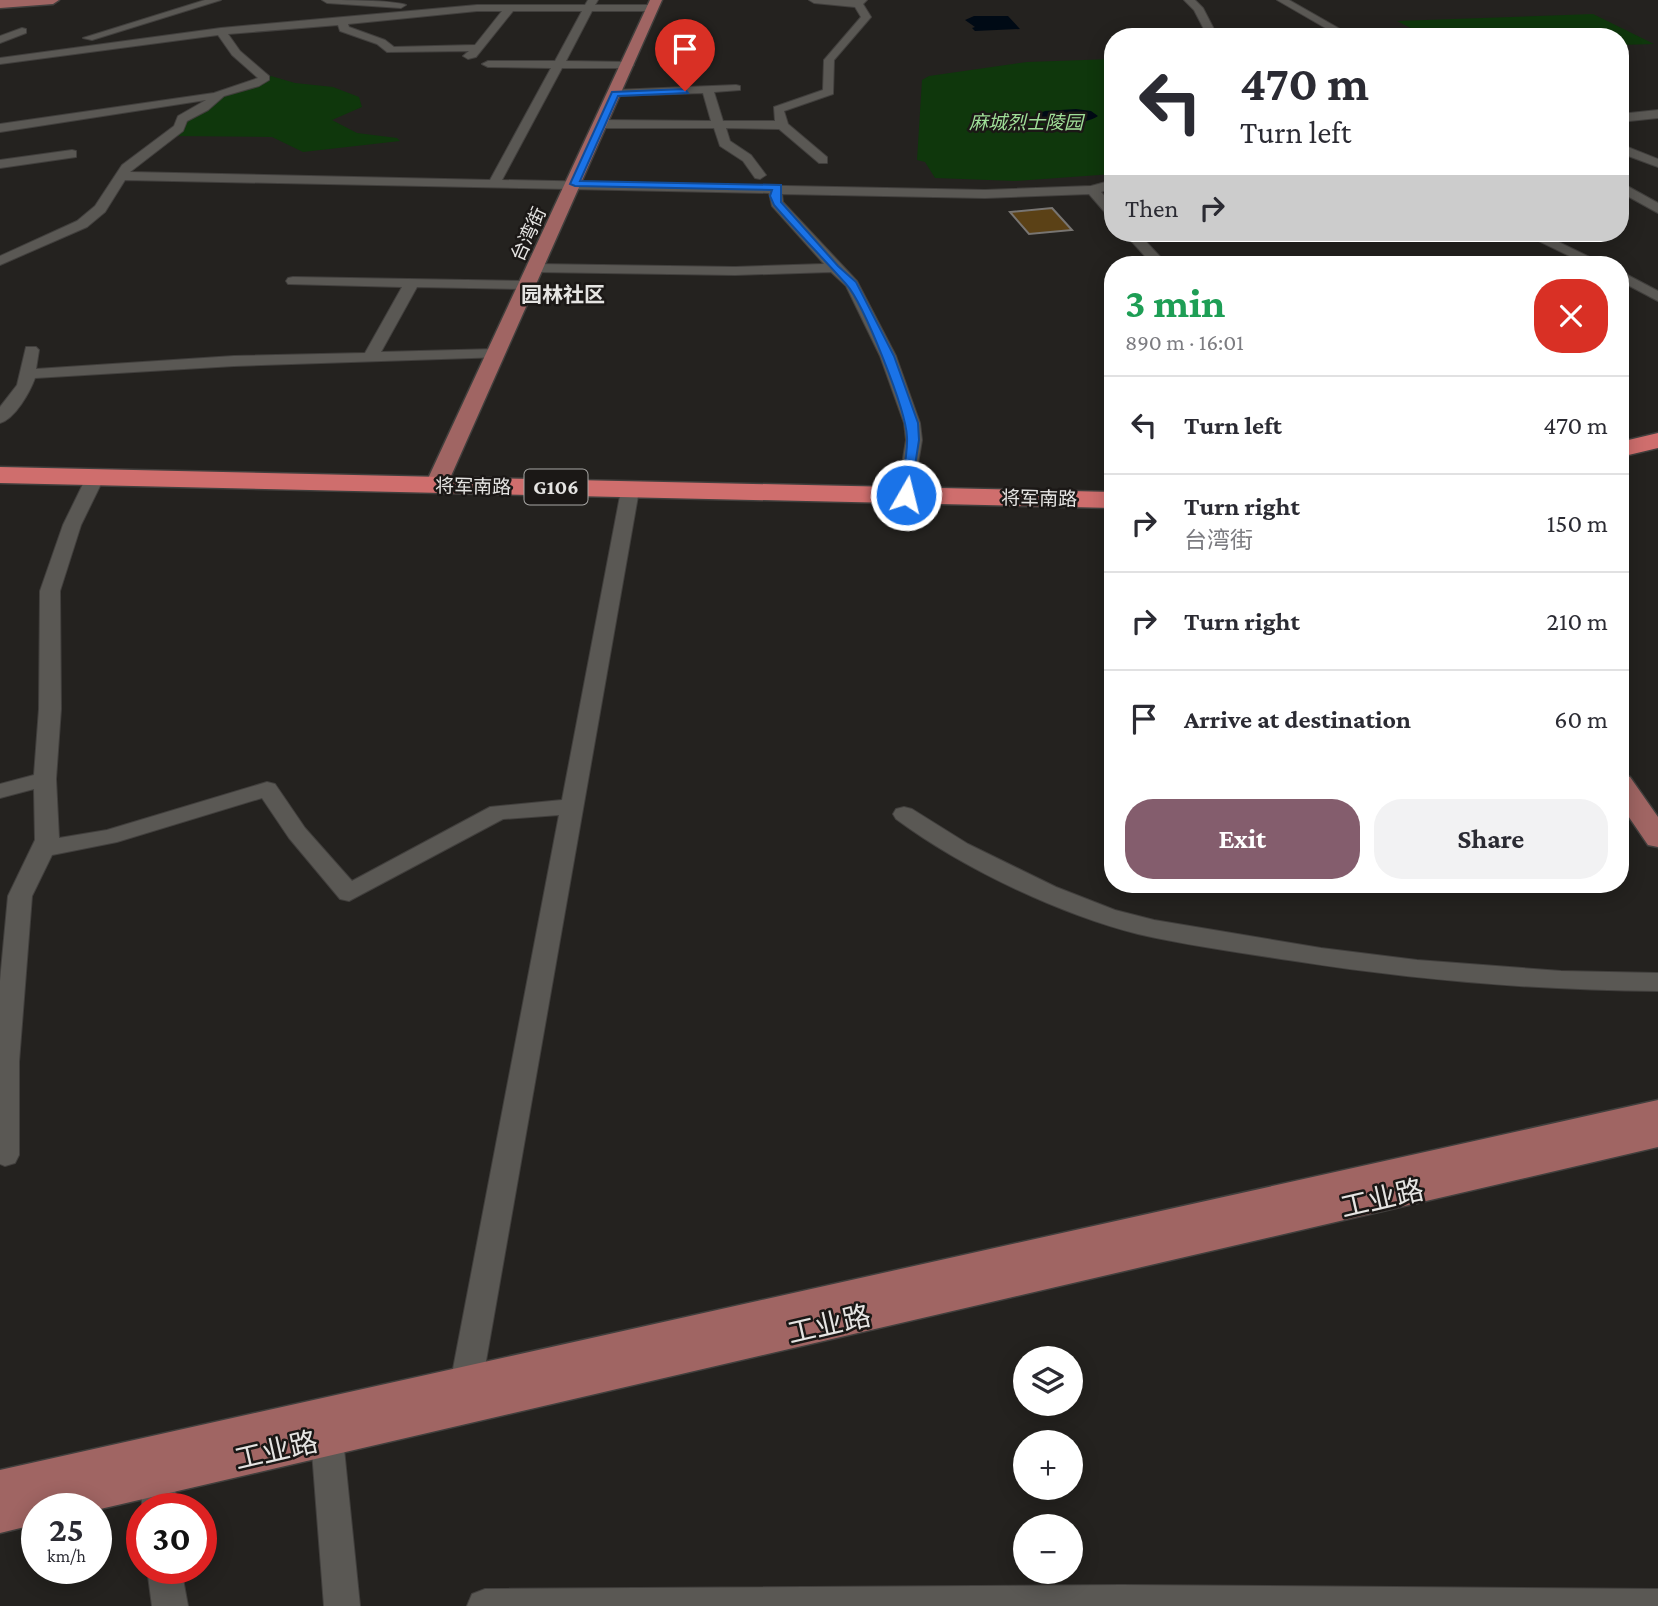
<!DOCTYPE html>
<html lang="en">
<head>
<meta charset="utf-8">
<style>
	body { margin:0; font-family:"Crimson Pro","Noto Sans SC",serif; background:#f2f2f3; color:#2b2b33; height:100vh; display:flex; flex-direction:column; font-size:26px; white-space:nowrap }
	* { box-sizing:border-box; margin:0 }
	p { font-size:23px; color:#7c7c81 }
	.icon { flex:none; width:38px; height:38px; fill:none; stroke:currentColor; stroke-width:2; stroke-linecap:round; stroke-linejoin:round }
	.map { position:relative; flex:1; overflow:hidden }
	.panel { position:absolute; left:1104px; top:256px; width:525px; height:637px; display:flex; flex-direction:column; background:#fff; border-radius:28px; box-shadow:0 4px 18px #0003 }
	.panel>* { flex:none }
	.top-card { position:absolute; left:1104px; top:28px; width:525px; height:214px; border-radius:28px; box-shadow:0 4px 18px #0003; background:#fff; color:#2b2b33; overflow:hidden }
	.controls { position:absolute; left:1013px; top:1346px; display:grid; gap:14px }
	.controls a { display:grid; place-items:center; width:70px; height:70px; border-radius:50%; background:#fff; box-shadow:0 4px 18px #0003; font-size:35px }
	.speed { position:absolute; left:21px; top:1493px; display:flex; gap:14px; font-size:35px; font-weight:700; text-align:center }
	.speed>* { display:grid; place-content:center; width:91px; height:91px; border-radius:50%; background:#fff; box-shadow:0 4px 18px #0003; line-height:1 }
	.speed small { font-size:18px; font-weight:400 }
	.speed .limit { border:10px solid #d22; background:#fff; color:#111 }
	.pin { position:absolute; display:grid; place-items:center; width:60px; height:60px; color:#fff; margin:-72px -30px; border-radius:50% 50% 50% 0; rotate:-45deg; box-shadow:0 0 7px #0007 }
	.pin .icon { rotate:45deg }
	.me { position:absolute; width:77px; margin:-38px; rotate:8deg; stroke-linejoin:round; filter:drop-shadow(0 0 5px #0008) }
	.turn { display:flex; align-items:center; gap:24px; height:147px; padding:0 21px; font-size:32px }
	.turn .icon { width:91px; height:91px; stroke-width:2.5 }
	.turn b { display:block; font-size:49px; line-height:60px }
	.then { display:flex; align-items:center; height:66px; padding:0 21px; background:#0003; gap:14px; font-size:26px }
	.round { display:grid; place-items:center; flex:none; width:74px; height:74px; border-radius:28px; background:#f2f2f3 }
	.headline { display:flex; align-items:center; justify-content:space-between; height:119px; padding:0 21px }
	h1 { font-size:42px; font-weight:700; line-height:52px; color:#1e9e55 }
	.primary-button { display:flex; gap:14px; margin-top:auto; padding:14px 21px }
	.primary-button a { flex:1; height:80px; border-radius:28px; background:#845d6d; color:#fff; font-size:28px; font-weight:700; line-height:80px; text-align:center }
	.primary-button a+a { background:#f2f2f3; color:#2b2b33 }
	ul { padding:0; list-style:none }
	li { display:flex; align-items:center; gap:21px; height:98px; padding:0 21px; border-top:2px solid #e1e1e2 }
	li div { flex:1 }
	li b { display:block; font-size:26px }
	li em { font-style:normal }
	.map>svg:first-child { display:block }
	.green { fill:#0f370c }
	.water { fill:#000a15 }
	.building { fill:#5b4116; stroke:#787572; stroke-width:2 }
	.lines { fill:none; stroke-linecap:round; stroke-linejoin:round }
	.minor-casing { stroke:#413f3d; stroke-width:2 }
	.major-casing { stroke:#413f3d; stroke-width:3 }
	.highway-casing { stroke:#413f3d; stroke-width:3 }
	.minor { fill:#5a5854; fill-rule:evenodd }
	.major { fill:#a06563; fill-rule:evenodd }
	.highway { fill:#cf6e6d; fill-rule:evenodd }
	.route { fill:#1a73e8; stroke:#114b97; stroke-width:2 }
	.labels { text-anchor:middle; stroke-width:5; stroke-linejoin:round; paint-order:stroke }
	.far-park-label { font-size:19px; font-style:italic; fill:#9fde98; stroke:#1b1816 }
	.far-street-label { font-size:19px; fill:#e5e4e2; stroke:#1b1816 }
	.far-neighbourhood-label { font-size:21px; font-weight:bold; fill:#e5e4e2; stroke:#1b1816 }
	.shield { fill:#1b1816; stroke:#a8a7a5; stroke-width:2 }
	.shield-label { font-size:21px; font-weight:bold; fill:#e5e4e2 }
	.near-street-label { font-size:28px; fill:#e5e4e2; stroke:#1b1816 }
</style>
</head>
<body>
<div class="map">
<svg width="1658" height="1606" viewBox="0 0 1658 1606">
	<rect width="100%" height="100%" fill="#24221f"/>
	<path class="green" d="M1593 14 1654 44 1621 45 1620 37H1428L1397 21Z
		M1113 59V174L1015 181 935 178 925 162 917 160 922 80 929 76 1027 62Z
		M271 76 295 83 333 87 359 97 362 107 332 120 357 133 397 138 400 141 303 152 272 137 170 136C184 120 203 103 224 95 240 88 257 87 271 76Z"/>
	<path class="water" d="M974 16H1008L1020 29 975 31 972 28 975 27 965 20Z
		M1076 109 1091 111 1098 116C1085 125 1046 128 1035 115L1045 111Z"/>
	<path class="building" d="M1052 208 1072 230 1029 234 1010 212Z"/>
	<g class="lines">
		<defs>
			<path id="minor" d="M205 0H221L92 40 83 38Z
				M322 0C342 0 391 0 406 5L401 8 327 3Z
				M588 0H598L595 5H652L657 8 652 11H592L566 61 628 62 634 65 628 68H562L502 180 985 190 1091 186 1113 180V188L1101 192 1113 205V217L1108 216 1089 194 985 198 782 194 783 202 857 281 896 356 920 423 922 440 912 499H900L897 495 906 440 904 423 880 356 846 286 831 272 735 275 536 272 529 268 536 264 735 267 824 264 772 206 769 193 125 180 105 212 87 227 0 265V256L77 221 95 206 122 165 174 126 178 116 206 100 0 132V124L214 93 258 78 232 55 218 35 0 64V58L221 28 477 5H585ZM477 11H502L475 45 394 47 385 40 349 27 348 24ZM513 11H582L555 61H488L482 64 488 67 551 68 490 180 130 172 183 131 187 121 208 110 224 96 259 86 269 80V76L240 51 228 34 338 25 340 31 377 44 387 52 469 51 463 56 468 59 476 57Z
				M809 0H867L863 4 871 17 834 60 833 94 784 111 788 124 827 157V163H819L779 129 726 128 730 141 751 155 766 175 760 179 755 178 743 161 720 146 714 128H602L596 124 602 120 711 121 703 93 615 96 609 93 615 90 736 85 740 86V90L714 92 723 121H775L774 107 823 90 824 60 861 17 855 7 814 3Z
				M1184 0H1195L1203 8 1218 37H1208L1194 10Z
				M1277 0H1289L1354 37H1341Z
				M22 28 26 29V33L0 43V36Z
				M1658 110V118L1620 122V114Z
				M1620 144 1658 159V167L1620 153Z
				M72 150 76 151V157L0 168V160Z
				M1620 182 1658 203V213L1620 192Z
				M1124 233H1138L1167 264H1152Z
				M1522 233H1540L1604 264H1586Z
				M1620 271 1658 291V301L1620 281Z
				M293 277 528 281 535 285 528 289 417 287 381 352 496 349 504 354 502 357 234 366 35 378C30 392 15 419 0 423V407L17 385 26 347H36L39 350 36 369 234 356 365 353 402 287 288 284 286 281 288 278Z
				M92 479 101 484 81 525 60 591 61 709 56 779 59 838 107 830 267 782 275 784 305 828 352 881 490 807 562 800 620 496 629 491 638 496 480 1395 475 1405 464 1409 453 1405 448 1395 559 815 503 819 349 901 340 899 289 838 262 798 117 842 52 855 32 896 19 1062V1155L15 1163 5 1166 0 1164V981L8 896 35 840 34 789 0 798V784L34 775 39 709 40 591 63 525 83 484Z
				M904 807 912 809 968 844 1056 887 1115 910 1154 920 1321 948 1417 960 1561 971 1658 973V991C1536 990 1415 980 1295 961 1243 953 1190 946 1138 934 1059 914 962 868 896 819L893 814 896 809Z
				M327 1424 339 1428 343 1439 360 1606H324L311 1439 315 1428Z
				M158 1462 170 1466 175 1477 176 1508H142L141 1477 146 1466Z
				M147 1568H181L188 1606H152Z
				M1121 1585 1658 1589V1606H467L472 1594 485 1589Z"/>
			<path id="major" d="M0 0H59L53 4 0 8Z
				M650 0H662L447 485 444 490H428L425 485Z
				M1620 775 1630 777 1658 817V847L1648 845 1620 804Z
				M1658 1100V1147L96 1510 37 1508V1524L0 1533V1470Z"/>
			<path id="highway" d="M1658 433V448L1620 457V442Z
				M0 467 1113 492V508L0 483Z"/>
		</defs>
		<use href="#minor" class="minor-casing"/>
		<use href="#major" class="major-casing"/>
		<use href="#highway" class="highway-casing"/>
		<use href="#minor" class="minor"/>
		<use href="#major" class="major"/>
		<use href="#highway" class="highway"/>
	</g>
	<path class="route" d="M685 89 688 93 618 96 580 181 781 185V202L838 266 856 282 894 356 918 423 919 440 910 498 906 499 900 495C902 476 908 456 907 437 906 410 864 304 846 284 822 257 797 232 774 205L770 196 772 190 575 186 570 184 612 92Z"/>
	<g class="labels">
		<g class="far-park-label">
			<text x="1026" y="129">麻城烈士陵园</text>
		</g>
		<g class="far-street-label">
			<text transform="translate(528 234) rotate(-65)" y="7">台湾街</text>
			<text transform="translate(473 486) rotate(1)" y="7">将军南路</text>
			<text transform="translate(1039 498) rotate(1)" y="7">将军南路</text>
		</g>
		<g class="far-neighbourhood-label">
			<text x="563" y="302">园林社区</text>
		</g>
		<rect class="shield" x="524.5" y="469.5" width="63" height="35" rx="5"/>
		<g class="shield-label">
			<text x="556" y="494">G106</text>
		</g>
		<g class="near-street-label">
			<text transform="translate(1382 1198) rotate(-13)" y="10">工业路</text>
			<text transform="translate(829 1324) rotate(-13)" y="10">工业路</text>
			<text transform="translate(276 1450) rotate(-13)" y="10">工业路</text>
		</g>
	</g>
</svg>
<div class="controls">
<a><svg class="icon" aria-label="layers" viewBox="0 0 24 24"><path d="M12 4l9 5-9 5-9-5zM3 14l9 5 9-5"/></svg></a>
<a>+</a>
<a>−</a>
</div>
<div class="speed"><div>25<small>km/h</small></div><div class="limit">30</div></div>
<div class="pin" style="left:685px;top:91px;background:#d93025"><svg class="icon" aria-label="arrive" viewBox="0 0 24 24"><path d="M6 21V4h12l-3 4 3 4H6"/></svg></div>
<svg class="me" style="left:906px;top:495px" viewBox="-20 -20 40 40"><circle r="17" fill="#1a73e8" stroke="#fff" stroke-width="3"/><path d="M0-11L8 9 0 5-8 9z" fill="#fff"/></svg>
<div class="top-card">
<div class="turn"><svg class="icon" aria-label="left" viewBox="0 0 24 24"><path d="M17 20v-9H6M10 6l-5 5 5 5"/></svg><div><b>470 m</b>Turn left</div></div>
<div class="then">Then<svg class="icon" aria-label="right" viewBox="0 0 24 24"><path d="M7 20v-9h11M14 6l5 5-5 5"/></svg></div>
</div>
<section class="panel">
<div class="headline"><div><h1>3 min</h1><p>890 m · 16:01</p></div><a class="round" style="background:#d93025;color:#fff"><svg class="icon" aria-label="close" viewBox="0 0 24 24"><path d="M6 6l12 12M18 6L6 18"/></svg></a></div>
<ul>
<li><svg class="icon" aria-label="left" viewBox="0 0 24 24"><path d="M17 20v-9H6M10 6l-5 5 5 5"/></svg><div><b>Turn left</b></div><em>470 m</em></li>
<li><svg class="icon" aria-label="right" viewBox="0 0 24 24"><path d="M7 20v-9h11M14 6l5 5-5 5"/></svg><div><b>Turn right</b><p>台湾街</p></div><em>150 m</em></li>
<li><svg class="icon" aria-label="right" viewBox="0 0 24 24"><path d="M7 20v-9h11M14 6l5 5-5 5"/></svg><div><b>Turn right</b></div><em>210 m</em></li>
<li><svg class="icon" aria-label="arrive" viewBox="0 0 24 24"><path d="M6 21V4h12l-3 4 3 4H6"/></svg><div><b>Arrive at destination</b></div><em>60 m</em></li>
</ul>
<div class="primary-button"><a>Exit</a><a>Share</a></div>
</section>
</div>
</body>
</html>
